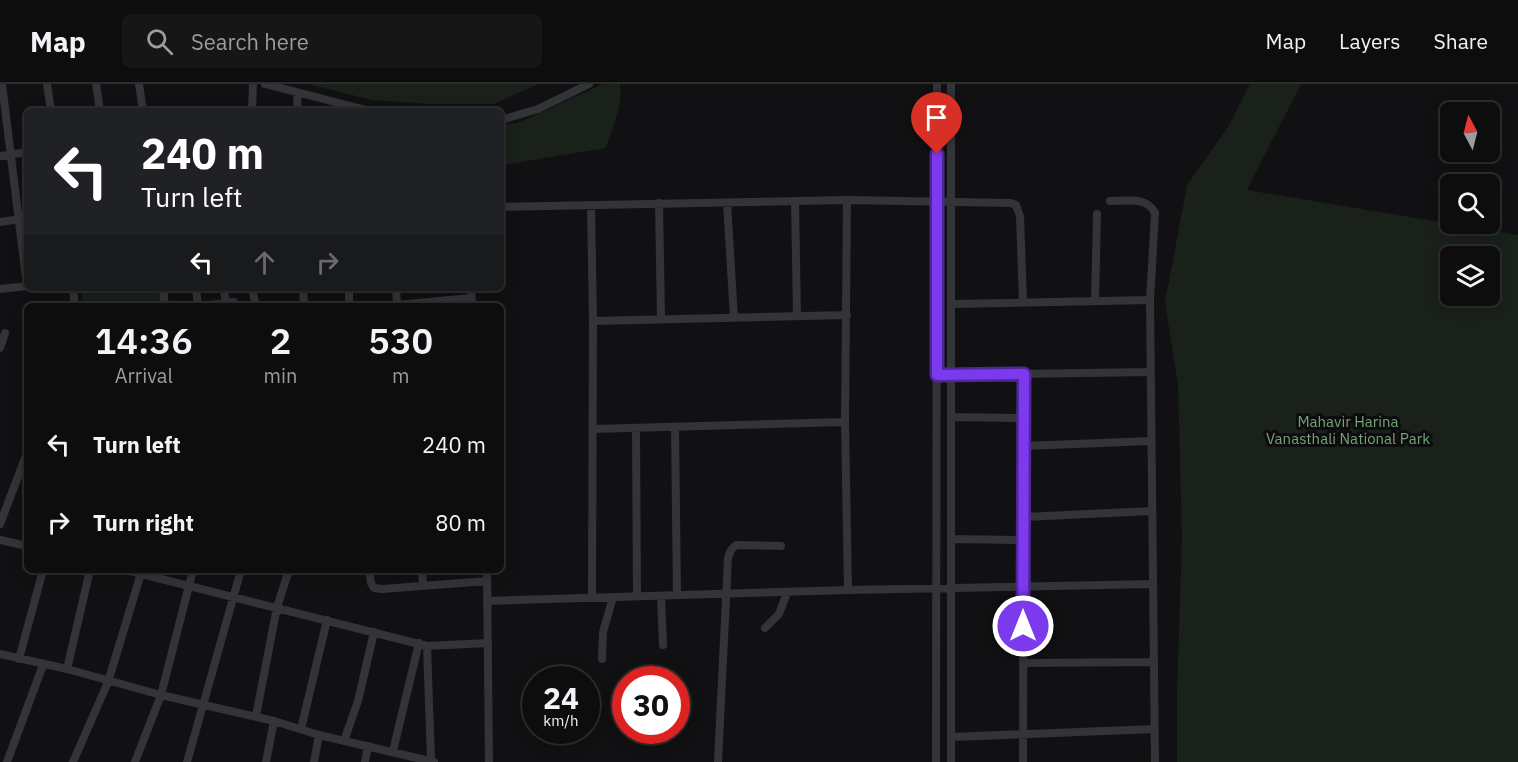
<!DOCTYPE html>
<html lang="en">
<head>
<meta charset="utf-8">
<style>
	body { margin:0; font-family:"IBM Plex Sans",sans-serif; background:#161617; color:#f1f3f6; height:100vh; display:flex; flex-direction:column; font-size:22px; white-space:nowrap }
	* { box-sizing:border-box; margin:0 }
	p { font-size:20px; color:#9a9c9e }
	.icon { flex:none; width:33px; height:33px; fill:none; stroke:currentColor; stroke-width:2; stroke-linecap:round; stroke-linejoin:round }
	.map { position:relative; flex:1; overflow:hidden }
	.sheet { position:absolute; left:24px; top:219px; width:480px; height:270px; display:flex; flex-direction:column; background:#0d0d0e; border-radius:9px; box-shadow:0 3px 15px #0003,0 0 0 2px #2d2d2e }
	.sheet>* { flex:none }
	.top-card { position:absolute; left:24px; top:24px; width:480px; height:183px; border-radius:9px; box-shadow:0 3px 15px #0003,0 0 0 2px #2d2d2e; background:#202124; color:#fff; overflow:hidden }
	.needle { width:39px; rotate:353deg }
	.tools { position:absolute; left:1440px; top:18px; display:grid; gap:12px }
	.tools a { display:grid; place-items:center; width:60px; height:60px; border-radius:9px; background:#0d0d0e; box-shadow:0 3px 15px #0003,0 0 0 2px #2d2d2e; font-size:30px }
	.speed { position:absolute; left:522px; top:582px; display:flex; gap:12px; font-size:30px; font-weight:700; text-align:center }
	.speed>* { display:grid; place-content:center; width:78px; height:78px; border-radius:50%; background:#0d0d0e; box-shadow:0 3px 15px #0003,0 0 0 2px #2d2d2e; line-height:1 }
	.speed small { font-size:15px; font-weight:400 }
	.speed .limit { border:9px solid #d22; background:#fff; color:#111 }
	.pin { position:absolute; display:grid; place-items:center; width:51px; height:51px; color:#fff; margin:-62px -26px; border-radius:50% 50% 50% 0; rotate:-45deg; box-shadow:0 0 6px #0007 }
	.pin .icon { rotate:45deg }
	.me { position:absolute; width:66px; margin:-33px; rotate:0deg; stroke-linejoin:round; filter:drop-shadow(0 0 4px #0008) }
	.turn { display:flex; align-items:center; gap:21px; height:126px; padding:0 18px; font-size:27px }
	.turn .icon { width:78px; height:78px; stroke-width:2.5 }
	.turn b { display:block; font-size:42px; line-height:51px }
	.lanes { display:flex; align-items:center; height:57px; padding:0 18px; background:#0003; justify-content:center; gap:30px; direction:ltr }
	.lanes .off { opacity:.35 }
	.eta { display:flex; justify-content:space-evenly; align-items:center; height:102px; text-align:center }
	.eta b { font-size:36px; font-weight:600; line-height:42px }
	ul { padding:0; list-style:none }
	li { display:flex; align-items:center; gap:18px; height:78px; padding:0 18px }
	li div { flex:1 }
	li b { display:block; font-size:22px }
	li em { font-style:normal }
	header { display:flex; align-items:center; gap:36px; box-sizing:border-box; height:84px; padding:0 30px; background:#0d0d0e; border-bottom:2px solid #2d2d2e }
	header strong { font-size:28px }
	nav { display:flex; gap:33px; margin-inline-start:auto; font-size:21px }
	.search { width:420px; height:54px; background:#161617; display:flex; align-items:center; gap:15px; box-sizing:border-box; padding:0 21px; border-radius:9px; color:#9a9c9e; font-size:22px }
	.map>svg:first-child { display:block }
	.green { fill:#19211a; fill-rule:evenodd }
	.lines { fill:none; stroke-linecap:round; stroke-linejoin:round }
	.minor { stroke:#323438; stroke-width:8 }
	.route-casing { stroke:#51269a; stroke-width:15 }
	.route { stroke:#7c3aed; stroke-width:10 }
	.labels { text-anchor:middle; stroke-width:6; stroke-linejoin:round; paint-order:stroke }
	.park-label { font-size:15px; fill:#78a277; stroke:#0c0c0e }
</style>
</head>
<body>
<header>
<strong>Map</strong>
<div class="search"><svg class="icon" aria-label="search" viewBox="0 0 24 24"><circle cx="10" cy="10" r="6"/><path d="M15 15l6 6"/></svg>Search here</div>
<nav><a>Map</a><a>Layers</a><a>Share</a></nav>
</header>
<div class="map">
<svg width="1518" height="678" viewBox="0 0 1518 678">
	<rect width="100%" height="100%" fill="#111113"/>
	<path class="green" d="M308 0H538L494 20H431L372 16Z
		M603 0H620C623 23 612 43 606 64L502 81 501 42 520 38Z
		M1250 0H1301L1247 106 1518 151V678H1177V609L1182 455 1178 300 1165 219 1187 101 1228 43ZM1490 172V212H1450V172Z
		M81 204H160L162 222H83Z"/>
	<g class="lines">
		<path class="minor" d="M0 0H2L27 202 0 205
			M47 0 51 27
			M96 0 100 27
			M139 0 143 27
			M265 0 370 27
			M951 0V678
			M297 9 298 27
			M252 27 253 0
			M501 36 538 25 589 0
			M0 72 27 68
			M847 116 845 338 848 506
			M795 117 797 232
			M1110 117C1126 117 1147 112 1155 129L1150 216 1155 678
			M659 119 661 234
			M727 119 734 234
			M591 122 593 237 592 513
			M501 123 847 116 1011 119 1016 121 1020 132 1023 219
			M0 138 27 134
			M73 204 75 222
			M163 204 165 222
			M196 204 198 222
			M224 204 226 222
			M252 204 256 222
			M303 204 304 222
			M396 204 397 222
			M471 204 472 222
			M1095 217 1097 130
			M951 220 1150 216
			M201 222 234 218
			M349 222V204
			M387 222 471 214
			M593 237 847 231
			M0 264 5 249
			M937 291 1151 288
			M952 333 1024 334
			M675 343 677 511
			M636 344 637 512
			M593 345 845 338
			M1024 362 1151 357
			M1024 433 1152 427
			M0 440 27 369
			M953 455 1024 456
			M0 456 27 462
			M126 486 427 562 488 559
			M369 486 371 499 374 504 382 505 487 497
			M422 486 423 502
			M487 486 489 678
			M661 512 663 561
			M487 517 848 506 1153 500
			M765 544 779 530 787 509
			M427 562 431 677
			M0 570 67 585 161 611 274 637 319 651 434 678
			M19 575 43 486
			M602 575 603 548 613 513
			M1023 579 1154 578
			M67 585 90 486
			M256 632 277 523 289 486
			M301 645 327 536
			M951 653 1155 645
			M344 657 358 617 374 548
			M393 667 419 559
			M7 678 43 581
			M73 678 108 598 142 486
			M135 678 161 611 193 486
			M187 678 241 486
			M266 678 274 637
			M314 678 319 651
			M365 678 368 662
			M718 678 728 474 731 466 736 461 781 462
			M936 678 937 0
			M1023 678 1024 290"/>
	</g>
	<g class="lines">
		<defs>
			<path id="route" d="M937 70V291L1024 290 1023 542"/>
		</defs>
		<use href="#route" class="route-casing"/>
		<use href="#route" class="route"/>
	</g>
	<g class="labels">
		<g class="park-label">
			<text x="1348" y="343">Mahavir Harina<tspan x="1348" dy="17">Vanasthali National Park</tspan></text>
		</g>
	</g>
</svg>
<div class="tools">
<a><svg class="needle" viewBox="-14 -14 28 28"><path d="M0-13l5 13h-10z" fill="#e53935"/><path d="M0 13l5-13h-10z" fill="#9a9c9e"/></svg></a>
<a><svg class="icon" aria-label="search" viewBox="0 0 24 24"><circle cx="10" cy="10" r="6"/><path d="M15 15l6 6"/></svg></a>
<a><svg class="icon" aria-label="layers" viewBox="0 0 24 24"><path d="M12 4l9 5-9 5-9-5zM3 14l9 5 9-5"/></svg></a>
</div>
<div class="speed"><div>24<small>km/h</small></div><div class="limit">30</div></div>
<div class="pin" style="left:937px;top:70px;background:#d93025"><svg class="icon" aria-label="arrive" viewBox="0 0 24 24"><path d="M6 21V4h12l-3 4 3 4H6"/></svg></div>
<svg class="me" style="left:1023px;top:542px" viewBox="-20 -20 40 40"><circle r="17" fill="#7c3aed" stroke="#fff" stroke-width="3"/><path d="M0-11L8 9 0 5-8 9z" fill="#fff"/></svg>
<div class="top-card">
<div class="turn"><svg class="icon" aria-label="left" viewBox="0 0 24 24"><path d="M17 20v-9H6M10 6l-5 5 5 5"/></svg><div><b>240 m</b>Turn left</div></div>
<div class="lanes"><svg class="icon" aria-label="left" viewBox="0 0 24 24"><path d="M17 20v-9H6M10 6l-5 5 5 5"/></svg><svg class="icon off" aria-label="ahead" viewBox="0 0 24 24"><path d="M12 20V5M6 11l6-6 6 6"/></svg><svg class="icon off" aria-label="right" viewBox="0 0 24 24"><path d="M7 20v-9h11M14 6l5 5-5 5"/></svg></div>
</div>
<section class="sheet">
<div class="eta">
<div><b>14:36</b><p>Arrival</p></div>
<div><b>2</b><p>min</p></div>
<div><b>530</b><p>m</p></div>
</div>
<ul>
<li><svg class="icon" aria-label="left" viewBox="0 0 24 24"><path d="M17 20v-9H6M10 6l-5 5 5 5"/></svg><div><b>Turn left</b></div><em>240 m</em></li>
<li><svg class="icon" aria-label="right" viewBox="0 0 24 24"><path d="M7 20v-9h11M14 6l5 5-5 5"/></svg><div><b>Turn right</b></div><em>80 m</em></li>
</ul>
</section>
</div>
</body>
</html>
